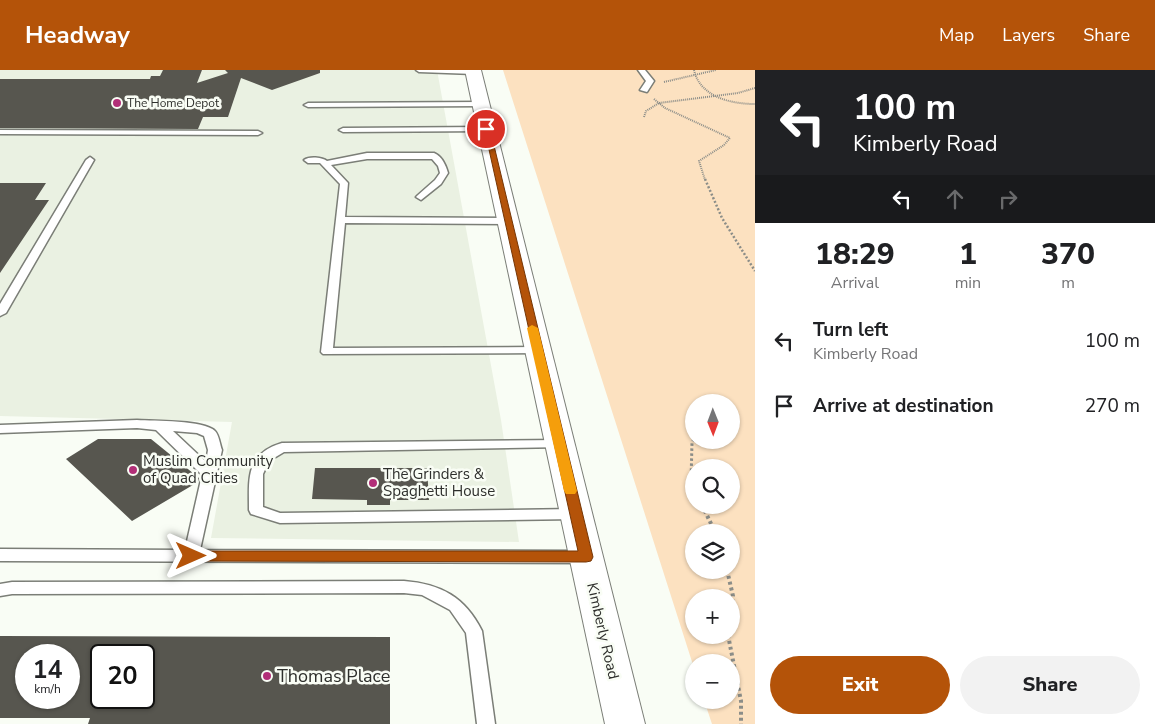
<!DOCTYPE html>
<html lang="en">
<head>
<meta charset="utf-8">
<style>
	body { margin:0; font-family:"Nunito Sans",sans-serif; background:#f2f2f2; color:#202124; height:100vh; display:flex; flex-direction:column; font-size:19px; white-space:nowrap }
	* { box-sizing:border-box; margin:0 }
	p { font-size:16px; color:#757577 }
	.icon { flex:none; width:28px; height:28px; fill:none; stroke:currentColor; stroke-width:2; stroke-linecap:round; stroke-linejoin:round }
	.map { position:relative; flex:1; overflow:hidden }
	.details { display:flex; flex-direction:column; background:#fff; width:400px }
	.details>* { flex:none }
	.top-card { background:#202124; color:#fff; overflow:hidden }
	.needle { width:32px; rotate:179deg }
	.controls { position:absolute; left:685px; top:324px; display:grid; gap:10px }
	.controls a { display:grid; place-items:center; width:55px; height:55px; border-radius:50%; background:#fff; box-shadow:0 1px 4px #0004; font-size:25px }
	.speed { position:absolute; left:15px; top:574px; display:flex; gap:10px; font-size:25px; font-weight:700; text-align:center }
	.speed>* { display:grid; place-content:center; width:65px; height:65px; border-radius:50%; background:#fff; box-shadow:0 1px 4px #0004; line-height:1 }
	.speed small { font-size:12px; font-weight:400 }
	.speed .limit { border:2px solid #111; border-radius:8px; background:#fff; color:#111 }
	.pin { position:absolute; display:grid; place-items:center; width:42px; height:42px; color:#fff; margin:-21px; border:2px solid #fff; border-radius:50%; box-shadow:0 1px 5px #0007 }
	.me { position:absolute; width:55px; margin:-28px; rotate:90deg; stroke-linejoin:round; filter:drop-shadow(0 0 4px #0008) }
	.turn { display:flex; align-items:center; gap:18px; height:105px; padding:0 15px; font-size:22px }
	.turn .icon { width:65px; height:65px; stroke-width:2.5 }
	.turn b { display:block; font-size:35px; line-height:42px }
	.lanes { display:flex; align-items:center; height:48px; padding:0 15px; background:#0003; justify-content:center; gap:25px; direction:ltr }
	.lanes .off { opacity:.35 }
	.eta { display:flex; justify-content:space-evenly; align-items:center; height:85px; text-align:center }
	.eta b { font-size:30px; font-weight:800; line-height:35px }
	.primary-button { display:flex; gap:10px; margin-top:auto; padding:10px 15px }
	.primary-button a { flex:1; height:58px; border-radius:30px; background:#b45309; color:#fff; font-size:20px; font-weight:800; line-height:58px; text-align:center }
	.primary-button a+a { background:#f2f2f2; color:#202124 }
	ul { padding:0; list-style:none }
	li { display:flex; align-items:center; gap:15px; height:65px; padding:0 15px }
	li div { flex:1 }
	li b { display:block; font-size:19px }
	li em { font-style:normal }
	header { display:flex; align-items:center; gap:30px; box-sizing:border-box; height:70px; padding:0 25px; background:#b45309; color:#fff }
	header strong { font-size:24px }
	nav { display:flex; gap:28px; margin-inline-start:auto; font-size:18px }
	main { display:flex; flex:1; min-height:0 }
	.map>svg:first-child { display:block }
	.built { fill:#eaf1e2 }
	.green { fill:#fce1c0; fill-rule:evenodd }
	.building { fill:#57564f; fill-rule:evenodd }
	.lines { fill:none; stroke-linecap:round; stroke-linejoin:round }
	.service-casing { stroke:#7b7e77; stroke-width:3 }
	.secondary-casing { stroke:#7b7e77; stroke-width:2 }
	.path-far3 { stroke:#8b8d88; stroke-width:2; stroke-dasharray:1 1; stroke-linecap:butt }
	.path-far2 { stroke:#8b8d88; stroke-width:2.5; stroke-dasharray:2 2; stroke-linecap:butt }
	.path-far1 { stroke:#8b8d88; stroke-width:3; stroke-dasharray:2.5 2.5; stroke-linecap:butt }
	.path { stroke:#8b8d88; stroke-width:4; stroke-dasharray:3 3; stroke-linecap:butt }
	.service { fill:#fff; fill-rule:evenodd }
	.secondary { fill:#fff; fill-rule:evenodd }
	.route { fill:#b45309; stroke:#753606 }
	.slow { fill:#f59e0b }
	.poi-dot { fill:#b22f78; stroke:#f9fdf5; stroke-width:2 }
	.labels { text-anchor:middle; stroke-width:5; stroke-linejoin:round; paint-order:stroke }
	.far-poi-label { font-size:12px; fill:#2e2f2c; stroke:#f9fdf5; text-anchor:start }
	.poi-label { font-size:15px; fill:#2e2f2c; stroke:#f9fdf5; text-anchor:start }
	.street-label { font-size:15px; fill:#2e2f2c; stroke:#f9fdf5 }
	.near-poi-label { font-size:18px; fill:#2e2f2c; stroke:#f9fdf5; text-anchor:start }
</style>
</head>
<body>
<header>
<strong>Headway</strong>
<nav><a>Map</a><a>Layers</a><a>Share</a></nav>
</header>
<main>
<div class="map">
<svg width="755" height="654" viewBox="0 0 755 654">
	<rect width="100%" height="100%" fill="#f9fdf5"/>
	<path class="built" d="M0 0H437L501 350 519 472 211 468 232 352 0 346Z"/>
	<path class="green" d="M503 0H755V654H712L704 630H731V592H694V598ZM694 332H731V370H694ZM694 398H731V435H694ZM694 462H731V500H694ZM694 528H731V565H694Z"/>
	<path class="building" d="M163 0H202L197 13 228 3 225 0H320V3L272 20 241 8 228 47H203L198 59 0 58V9H150L151 6H160Z
		M0 113H46L35 130H49L0 203Z
		M98 369H151L199 408 198 412 132 451 66 389Z
		M315 398H427L429 430H390V435H367V430L312 429Z
		M0 566 390 567V654H88L90 648H0ZM26 585H69V628H26ZM101 585H144V628H101Z"/>
	<g class="lines">
		<defs>
			<path id="service" d="M416 0H474L477 2 474 4 419 2Z
				M638 0H645L654 11 647 22 640 20 646 11Z
				M481 32H484V36L308 37 304 35 308 33Z
				M486 57H489V61L343 62 339 60 343 58Z
				M0 60 258 61 262 63 258 65 0 64Z
				M367 83H434C442 86 446 96 448 103L441 114 421 130 416 127 418 125 435 110 440 103 438 96 432 89H367L331 95 348 113 345 147 508 148 513 151 508 154 345 153 333 278 537 277 543 281 541 283 323 284 321 282 340 114 320 93H308L304 90C309 86 322 87 327 91Z
				M90 87 94 90 6 243 0 246V234L86 90Z
				M137 350C154 351 204 350 215 361 219 365 220 375 222 380L200 480 586 481 591 483 594 487 591 491 586 493 0 491V479L185 480 202 405 156 360 137 358 0 363V355ZM173 361 197 363 204 366 208 380 206 392Z
				M560 370 565 371 567 374 565 377 284 382 269 391 263 404V437L280 443 576 439 581 440 583 444 581 448 576 449 280 453 251 444 249 440C249 409 245 384 282 373Z
				M404 511C441 514 465 527 482 561L495 654H477L466 563 450 540 422 525 404 523 12 524 0 526V514L12 512Z"/>
			<path id="secondary" d="M465 0H481L645 654H605Z"/>
		</defs>
		<use href="#service" class="service-casing"/>
		<use href="#secondary" class="secondary-casing"/>
		<path class="path-far3" d="M694 0C700 27 731 34 755 34
			M664 12 716 0
			M654 29 665 38 730 68 724 75 699 91 705 110
			M644 47 646 41 659 33 738 23 755 18"/>
		<path class="path-far2" d="M705 109 722 148 755 201"/>
		<path class="path-far1" d="M694 369 692 372 691 412 694 418"/>
		<path class="path" d="M702 435 715 462
			M727 500 733 526 731 542
			M728 565 741 631V654"/>
		<use href="#service" class="service"/>
		<use href="#secondary" class="secondary"/>
	</g>
	<path class="route" d="M484 57 490 59 593 487 591 491 586 492 191 491 186 490 184 486 186 482 191 481H578Z"/>
	<path class="slow" d="M532 255 538 258 577 421 575 424H566L564 421 527 258Z"/>
	<g class="poi-dot">
		<circle cx="117" cy="33" r="5"/>
		<circle cx="133" cy="400" r="5"/>
		<circle cx="373" cy="413" r="5"/>
		<circle cx="267" cy="606" r="5"/>
	</g>
	<g class="labels">
		<g class="far-poi-label">
			<text x="127" y="37">The Home Depot</text>
		</g>
		<g class="poi-label">
			<text x="143" y="396">Muslim Community<tspan x="143" dy="17">of Quad Cities</tspan></text>
			<text x="383" y="409">The Grinders &amp;<tspan x="383" dy="17">Spaghetti House</tspan></text>
		</g>
		<g class="street-label">
			<text transform="translate(603 561) rotate(77)" y="5">Kimberly Road</text>
		</g>
		<g class="near-poi-label">
			<text x="277" y="612">Thomas Place</text>
		</g>
	</g>
</svg>
<div class="controls">
<a><svg class="needle" viewBox="-14 -14 28 28"><path d="M0-13l5 13h-10z" fill="#e53935"/><path d="M0 13l5-13h-10z" fill="#757577"/></svg></a>
<a><svg class="icon" aria-label="search" viewBox="0 0 24 24"><circle cx="10" cy="10" r="6"/><path d="M15 15l6 6"/></svg></a>
<a><svg class="icon" aria-label="layers" viewBox="0 0 24 24"><path d="M12 4l9 5-9 5-9-5zM3 14l9 5 9-5"/></svg></a>
<a>+</a>
<a>−</a>
</div>
<div class="speed"><div>14<small>km/h</small></div><div class="limit">20</div></div>
<div class="pin" style="left:486px;top:59px;background:#d93025"><svg class="icon" aria-label="arrive" viewBox="0 0 24 24"><path d="M6 21V4h12l-3 4 3 4H6"/></svg></div>
<svg class="me" style="left:191px;top:486px" viewBox="-20 -20 40 40"><path d="M0-17L14 15 0 8-14 15z" fill="#b45309" stroke="#fff" stroke-width="4"/></svg>
</div>
<section class="details">
<div class="top-card">
<div class="turn"><svg class="icon" aria-label="left" viewBox="0 0 24 24"><path d="M17 20v-9H6M10 6l-5 5 5 5"/></svg><div><b>100 m</b>Kimberly Road</div></div>
<div class="lanes"><svg class="icon" aria-label="left" viewBox="0 0 24 24"><path d="M17 20v-9H6M10 6l-5 5 5 5"/></svg><svg class="icon off" aria-label="ahead" viewBox="0 0 24 24"><path d="M12 20V5M6 11l6-6 6 6"/></svg><svg class="icon off" aria-label="right" viewBox="0 0 24 24"><path d="M7 20v-9h11M14 6l5 5-5 5"/></svg></div>
</div>
<div class="eta">
<div><b>18:29</b><p>Arrival</p></div>
<div><b>1</b><p>min</p></div>
<div><b>370</b><p>m</p></div>
</div>
<ul>
<li><svg class="icon" aria-label="left" viewBox="0 0 24 24"><path d="M17 20v-9H6M10 6l-5 5 5 5"/></svg><div><b>Turn left</b><p>Kimberly Road</p></div><em>100 m</em></li>
<li><svg class="icon" aria-label="arrive" viewBox="0 0 24 24"><path d="M6 21V4h12l-3 4 3 4H6"/></svg><div><b>Arrive at destination</b></div><em>270 m</em></li>
</ul>
<div class="primary-button"><a>Exit</a><a>Share</a></div>
</section>
</main>
</body>
</html>
